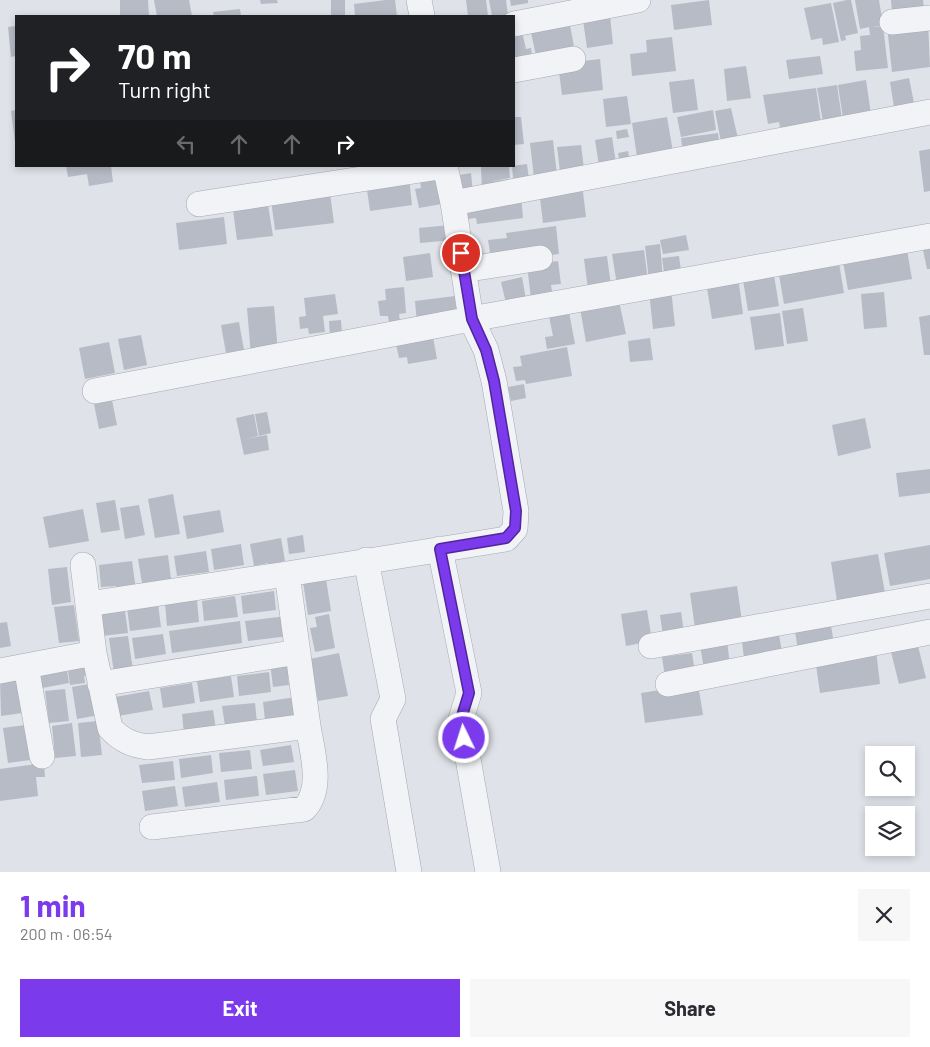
<!DOCTYPE html>
<html lang="en">
<head>
<meta charset="utf-8">
<style>
	body { margin:0; font-family:Barlow,sans-serif; background:#f7f7f7; color:#2b2b33; height:100vh; display:flex; flex-direction:column; font-size:19px; white-space:nowrap }
	* { box-sizing:border-box; margin:0 }
	p { font-size:16px; color:#7c7c81 }
	.icon { flex:none; width:28px; height:28px; fill:none; stroke:currentColor; stroke-width:2; stroke-linecap:round; stroke-linejoin:round }
	.map { position:relative; height:872px; overflow:hidden }
	.drawer { display:flex; flex-direction:column; background:#fff; flex:1 }
	.drawer>* { flex:none }
	.top-card { position:absolute; left:15px; top:15px; width:500px; height:152px; border-radius:0px; box-shadow:0 2px 8px #0003; background:#202124; color:#fff; overflow:hidden }
	.buttons { position:absolute; left:865px; top:746px; display:grid; gap:10px }
	.buttons a { display:grid; place-items:center; width:50px; height:50px; border-radius:0px; background:#fff; box-shadow:0 2px 8px #0003; font-size:25px }
	.pin { position:absolute; display:grid; place-items:center; width:42px; height:42px; color:#fff; margin:-21px; border:2px solid #fff; border-radius:50%; box-shadow:0 1px 5px #0007 }
	.me { position:absolute; width:55px; margin:-28px; rotate:356deg; stroke-linejoin:round; filter:drop-shadow(0 0 4px #0008) }
	.turn { display:flex; align-items:center; gap:18px; height:105px; padding:0 20px; font-size:22px }
	.turn .icon { width:65px; height:65px; stroke-width:2.5 }
	.turn b { display:block; font-size:35px; line-height:42px }
	.lanes { display:flex; align-items:center; height:48px; padding:0 20px; background:#0003; justify-content:center; gap:25px; direction:ltr }
	.lanes .off { opacity:.35 }
	.round { display:grid; place-items:center; flex:none; width:52px; height:52px; border-radius:0px; background:#f7f7f7 }
	.headline { display:flex; align-items:center; justify-content:space-between; height:85px; padding:0 20px }
	h1 { font-size:30px; font-weight:700; line-height:38px; color:#7c3aed }
	.primary-button { display:flex; gap:10px; margin-top:auto; padding:10px 20px }
	.primary-button a { flex:1; height:58px; border-radius:0px; background:#7c3aed; color:#fff; font-size:20px; font-weight:700; line-height:58px; text-align:center }
	.primary-button a+a { background:#f7f7f7; color:#2b2b33 }
	.map>svg:first-child { display:block }
	.building { fill:#b7bbc5 }
	.lines { fill:none; stroke-linecap:round; stroke-linejoin:round }
	.minor-casing { stroke:#a4a9b2; stroke-width:26 }
	.minor { stroke:#f2f3f7; stroke-width:25 }
	.route-casing { stroke:#51269a; stroke-width:12 }
	.route { stroke:#7c3aed; stroke-width:9 }
</style>
</head>
<body>
<div class="map">
<svg width="930" height="872" viewBox="0 0 930 872">
	<rect width="100%" height="100%" fill="#dfe2e8"/>
	<path class="building" d="M120 0H148L149 16H120Z
		M154 0H189L192 16H157Z
		M260 0H277L278 3 261 4Z
		M331 0H345V16H331Z
		M386 0H395L397 16H355L354 4Z
		M466 0H486L488 16H468Z
		M489 0H506L508 16H492Z
		M510 0H528V3L511 6Z
		M709 0 712 25 674 30 671 5Z
		M847 0H851L858 33 845 36 846 40 841 41 833 3Z
		M855 0H879L883 25 872 27 883 26 888 68 856 71 854 51 861 50 860 36 870 35 869 27 860 29Z
		M891 0H923L924 10 892 13Z
		M831 3 839 42 823 45 822 38 811 40 804 8Z
		M240 9 241 16H214L213 12Z
		M610 16 613 44 587 48 583 20Z
		M928 22 930 67 892 72 887 26Z
		M570 25 575 52 537 60 531 33Z
		M16 26V56L11 57 8 27Z
		M521 27 526 49 531 48 533 62 514 66V28Z
		M672 37 676 71 632 76 630 54 647 52 646 40Z
		M820 56 823 74 789 79 786 60Z
		M600 59 603 90 562 95 558 64Z
		M746 66 751 98 727 101 724 69Z
		M909 78 914 103 894 107 890 82Z
		M694 79 698 110 673 113 669 82Z
		M866 80 871 114 843 118 838 85Z
		M837 85 842 119 823 122 817 88Z
		M816 88 821 122 781 132 779 122 768 124 763 95Z
		M627 96 631 124 606 127 603 99Z
		M731 108 739 143 722 147 715 111Z
		M16 110V142H15L11 111Z
		M713 110 716 130 681 137 677 117Z
		M514 117H521L524 144 514 145Z
		M667 117 673 152 637 157 632 123Z
		M627 129 629 137 617 139 616 131Z
		M718 133 720 148 683 154 681 138Z
		M612 137 616 163 599 166 595 140Z
		M553 140 557 175 534 178 530 143Z
		M581 145 584 169 560 171 557 147Z
		M930 149V191L924 192 919 151Z
		M628 151 630 162 620 163 618 153Z
		M527 164 530 188 514 189 512 166Z
		M66 166H111L113 182 89 186 87 174 68 177Z
		M489 166H509L510 178 492 181 511 179 512 188 482 192 481 167Z
		M471 173 473 193 461 195 459 175Z
		M443 177 447 203 419 208 415 189 421 188 420 181Z
		M409 178 412 205 370 211 366 183Z
		M582 184 586 217 543 223 539 190Z
		M330 193 334 223 275 230 271 200Z
		M521 196 523 218 477 224 476 218 468 219 466 208Z
		M268 205 273 236 237 240 233 210Z
		M224 217 227 244 179 250 176 223Z
		M450 225 452 240 420 243 419 228Z
		M556 226 559 254 477 264 476 255 490 253 488 240 507 238 506 233Z
		M686 235 689 250 663 254 660 240Z
		M930 243V269H927L922 245Z
		M660 244 663 279 649 280 645 246Z
		M906 244 912 279 848 290 842 256Z
		M644 250 648 281 617 285 612 254Z
		M430 253 433 277 406 281 403 257Z
		M607 256 611 286 588 289 584 259Z
		M679 256 682 278 665 280 662 258Z
		M838 257 844 293 784 304 778 269Z
		M558 261 561 284 551 285 554 304 532 307 527 265Z
		M773 269 779 306 748 311 742 274Z
		M522 277 526 299 506 303 501 282Z
		M738 277 743 314 712 319 706 282Z
		M404 287 406 313 399 314 400 322 389 323 388 316H380L378 301 386 300 385 289Z
		M671 289 675 326 653 329 649 291Z
		M884 292 887 327 864 329 861 294Z
		M335 294 338 314 323 316 325 332 309 334 308 328 300 329 299 317 306 316 304 298Z
		M455 296 457 318 417 324 415 301Z
		M619 301 626 334 586 342 580 308Z
		M274 306 278 353 251 356 247 308Z
		M803 308 808 341 787 344 782 311Z
		M569 312 575 344 547 349 545 337 553 336 549 316Z
		M780 313 784 346 755 350 750 317Z
		M930 315V355H924L919 317Z
		M341 320 342 335 330 336 329 321Z
		M239 322 244 350 226 353 221 325Z
		M141 335 147 365 124 370 118 339Z
		M433 337 437 359 408 364 407 357 399 358 396 344Z
		M650 338 653 360 630 362 628 341Z
		M109 342 115 373 85 379 79 348Z
		M567 347 572 376 526 384 525 380 516 381 513 367 522 366 520 356Z
		M524 384 526 398 511 401 508 387Z
		M110 390 117 425 99 429 92 394Z
		M267 412 271 433 259 436 255 414Z
		M254 414 258 436 245 439 267 435 269 450 244 455 236 418Z
		M865 418 871 448 838 456 832 425Z
		M930 469V493L899 497 896 473Z
		M173 494 180 534 155 538 148 499Z
		M115 500 120 530 101 533 96 503Z
		M139 505 145 535 125 539 120 508Z
		M83 509 89 541 49 548 43 517Z
		M220 510 224 532 187 539 183 516Z
		M303 535 305 552 289 554 287 538Z
		M281 538 285 561H282L283 567 269 570 268 563 254 566 250 544Z
		M241 544 244 565 214 570 211 549Z
		M930 545V579L890 586 884 553Z
		M206 551 209 572 177 576 174 556Z
		M878 554 885 593 837 601 831 562Z
		M168 555 171 579 142 583 138 559Z
		M132 561 136 591 117 593 116 586 101 587 99 565Z
		M67 567 71 602 52 605 48 569Z
		M326 579 331 611 308 615 303 582Z
		M737 586 742 621 695 628 690 593Z
		M274 591 276 610 243 614 241 596Z
		M235 596 238 617 204 621 202 601Z
		M197 600 199 622 167 626 165 603Z
		M158 604 161 627 130 631 127 608Z
		M74 605 79 641 59 643 54 607Z
		M647 610 652 641 626 646 621 614Z
		M125 611 128 633 102 636 100 614Z
		M681 612 684 632 663 636 660 615Z
		M329 614 335 648 315 652 310 628 317 627 315 617Z
		M286 616 289 636 248 641 245 621Z
		M830 619 834 644 798 650 794 625Z
		M240 621 242 643 172 653 169 631Z
		M7 622 11 646 0 648V623Z
		M778 629 782 652 744 658 741 634Z
		M163 634 166 654 135 659 132 638Z
		M128 636 133 670 114 673 109 638Z
		M727 641 730 665 704 669 700 645Z
		M917 642 926 678 899 684 890 648Z
		M876 650 880 684 820 693 815 658Z
		M339 653 348 696 318 701 310 659Z
		M692 653 695 672 665 677 662 657Z
		M87 661 89 675 84 676 85 683 70 685 67 663Z
		M294 661 295 676 288 677 289 685 273 687 270 663Z
		M66 663 69 683 37 689 33 669Z
		M269 672 271 692 239 696 237 676Z
		M231 676 234 697 200 702 197 681Z
		M18 678 22 713 1 716 0 680Z
		M94 683 99 715 77 719 72 687Z
		M192 683 195 703 163 708 160 688Z
		M698 684 703 715 645 723 641 693Z
		M65 689 69 721 49 723 45 691Z
		M149 691 153 710 118 716 115 697Z
		M296 697 299 715 265 720 263 702Z
		M255 703 257 723 225 726 222 706Z
		M213 710 216 729 184 734 182 714Z
		M98 721 102 755 81 757 78 723Z
		M72 723 76 756 55 758 52 726Z
		M25 725 30 760 8 763 3 728Z
		M291 745 294 762 263 766 260 750Z
		M250 750 252 769 221 772 219 753Z
		M211 755 213 773 181 778 179 759Z
		M173 761 175 780 142 783 139 765Z
		M44 763 45 777H36L38 796 0 801V769Z
		M295 770 298 791 266 795 263 774Z
		M257 776 259 796 226 800 224 780Z
		M217 782 220 802 185 807 182 787Z
		M175 786 178 806 145 811 142 791Z"/>
	<g class="lines">
		<defs>
			<path id="minor" d="M419 0 422 16
				M892 22 930 18
				M514 24 638 0
				M514 70 573 59
				M453 203 930 112
				M199 204 446 166
				M463 270 540 258
				M95 391 471 319 930 236
				M440 549 469 693 461 719 488 872
				M366 560 393 699 383 719 409 872
				M83 565 94 653 110 728C121 740 132 745 148 747L308 726 287 574 506 539 515 529 516 511 494 381 486 350 471 319 453 203 445 166
				M88 604 287 574
				M651 646 930 596
				M26 666 42 756
				M0 671 94 653
				M100 684 298 652
				M668 684 930 632
				M152 827 304 809C324 789 312 751 308 726"/>
		</defs>
		<use href="#minor" class="minor-casing"/>
		<use href="#minor" class="minor"/>
	</g>
	<g class="lines">
		<defs>
			<path id="route" d="M461 253 472 319 486 350 494 381 516 511 515 528 506 538 440 549 469 693 461 719 464 738"/>
		</defs>
		<use href="#route" class="route-casing"/>
		<use href="#route" class="route"/>
	</g>
</svg>
<div class="buttons">
<a><svg class="icon" aria-label="search" viewBox="0 0 24 24"><circle cx="10" cy="10" r="6"/><path d="M15 15l6 6"/></svg></a>
<a><svg class="icon" aria-label="layers" viewBox="0 0 24 24"><path d="M12 4l9 5-9 5-9-5zM3 14l9 5 9-5"/></svg></a>
</div>
<div class="pin" style="left:461px;top:253px;background:#d93025"><svg class="icon" aria-label="arrive" viewBox="0 0 24 24"><path d="M6 21V4h12l-3 4 3 4H6"/></svg></div>
<svg class="me" style="left:464px;top:738px" viewBox="-20 -20 40 40"><circle r="17" fill="#7c3aed" stroke="#fff" stroke-width="3"/><path d="M0-11L8 9 0 5-8 9z" fill="#fff"/></svg>
<div class="top-card">
<div class="turn"><svg class="icon" aria-label="right" viewBox="0 0 24 24"><path d="M7 20v-9h11M14 6l5 5-5 5"/></svg><div><b>70 m</b>Turn right</div></div>
<div class="lanes"><svg class="icon off" aria-label="left" viewBox="0 0 24 24"><path d="M17 20v-9H6M10 6l-5 5 5 5"/></svg><svg class="icon off" aria-label="ahead" viewBox="0 0 24 24"><path d="M12 20V5M6 11l6-6 6 6"/></svg><svg class="icon off" aria-label="ahead" viewBox="0 0 24 24"><path d="M12 20V5M6 11l6-6 6 6"/></svg><svg class="icon" aria-label="right" viewBox="0 0 24 24"><path d="M7 20v-9h11M14 6l5 5-5 5"/></svg></div>
</div>
</div>
<section class="drawer">
<div class="headline"><div><h1>1 min</h1><p>200 m · 06:54</p></div><a class="round"><svg class="icon" aria-label="close" viewBox="0 0 24 24"><path d="M6 6l12 12M18 6L6 18"/></svg></a></div>
<div class="primary-button"><a>Exit</a><a>Share</a></div>
</section>
</body>
</html>
